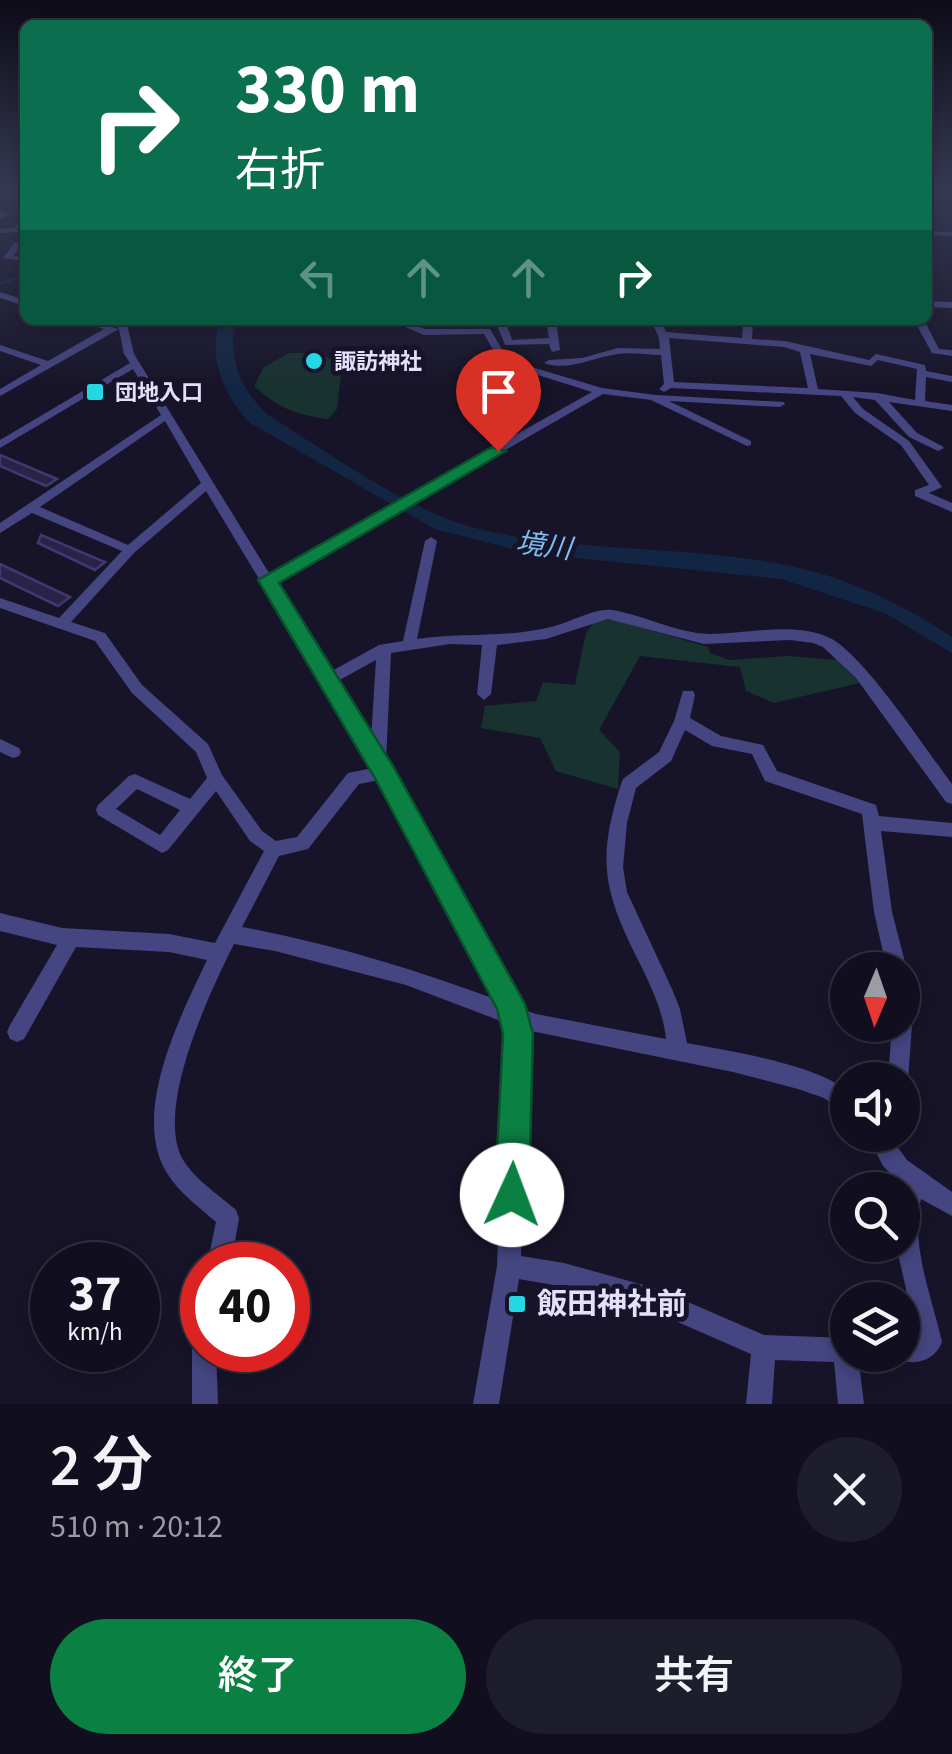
<!DOCTYPE html>
<html lang="ja">
<head>
<meta charset="utf-8">
<style>
	body { margin:0; font-family:"Source Sans 3","Noto Sans JP",sans-serif; background:#1e1d2c; color:#f1f3f6; height:100vh; display:flex; flex-direction:column; font-size:38px; white-space:nowrap }
	* { box-sizing:border-box; margin:0 }
	p { font-size:32px; color:#9c9ca4 }
	.icon { flex:none; width:55px; height:55px; fill:none; stroke:currentColor; stroke-width:2; stroke-linecap:round; stroke-linejoin:round }
	.map { position:relative; height:1404px; overflow:hidden }
	.panel { display:flex; flex-direction:column; background:#110f1f; flex:1 }
	.panel>* { flex:none }
	.hud { position:absolute; left:20px; top:20px; width:912px; height:305px; border-radius:15px; box-shadow:0 5px 15px #0003,0 0 0 2px #302f3d; background:#0b6e4f; color:#fff; overflow:hidden }
	.needle { width:65px; rotate:182deg }
	.controls { position:absolute; left:830px; top:952px; display:grid; gap:20px }
	.controls a { display:grid; place-items:center; width:90px; height:90px; border-radius:50%; background:#110f1f; box-shadow:0 5px 15px #0003,0 0 0 2px #302f3d; font-size:50px }
	.speed { position:absolute; left:30px; top:1242px; display:flex; gap:20px; font-size:50px; font-weight:700; text-align:center }
	.speed>* { display:grid; place-content:center; width:130px; height:130px; border-radius:50%; background:#110f1f; box-shadow:0 5px 15px #0003,0 0 0 2px #302f3d; line-height:1 }
	.speed small { font-size:25px; font-weight:400 }
	.speed .limit { border:15px solid #d22; background:#fff; color:#111 }
	.pin { position:absolute; display:grid; place-items:center; width:85px; height:85px; color:#fff; margin:-102px -42px; border-radius:50% 50% 50% 0; rotate:-45deg; box-shadow:0 0 10px #0007 }
	.pin .icon { rotate:45deg }
	.me { position:absolute; width:110px; margin:-55px; rotate:2deg; stroke-linejoin:round; filter:drop-shadow(0 0 8px #0008) }
	.turn { display:flex; align-items:center; gap:35px; height:210px; padding:0 50px; font-size:45px }
	.turn .icon { width:130px; height:130px; stroke-width:2.5 }
	.turn b { display:block; font-size:70px; line-height:85px }
	.lanes { display:flex; align-items:center; height:95px; padding:0 50px; background:#0003; justify-content:center; gap:50px; direction:ltr }
	.lanes .off { opacity:.35 }
	.round { display:grid; place-items:center; flex:none; width:105px; height:105px; border-radius:52px; background:#1e1d2c }
	.overview { display:flex; align-items:center; justify-content:space-between; height:170px; padding:0 50px }
	h1 { font-size:60px; font-weight:600; line-height:75px }
	.primary-button { display:flex; gap:20px; margin-top:auto; padding:20px 50px }
	.primary-button a { flex:1; height:115px; border-radius:60px; background:#0b8043; color:#fff; font-size:40px; font-weight:600; line-height:115px; text-align:center }
	.primary-button a+a { background:#1e1d2c; color:#f1f3f6 }
	.map>svg:first-child { display:block }
	.green { fill:#183230 }
	.water { fill:#122643 }
	.lines { fill:none; stroke-linecap:round; stroke-linejoin:round }
	.stream { stroke:#122643; stroke-width:2.5 }
	.building { fill:#292347; stroke:#403870; stroke-width:2.5 }
	.minor { fill:#454581; fill-rule:evenodd }
	.route { fill:#0b8043; stroke:#07532c; stroke-width:2.5 }
	.poi-dot { fill:#24d7e3; stroke:#171429; stroke-width:4 }
	.labels { text-anchor:middle; stroke-width:10; stroke-linejoin:round; paint-order:stroke }
	.far-poi-label { font-size:22px; font-weight:bold; fill:#e2e0fb; stroke:#171429; text-anchor:start }
	.water-label { font-size:28px; font-style:italic; fill:#7bbdee; stroke:#171429 }
	.near-poi-label { font-size:30px; font-weight:bold; fill:#e2e0fb; stroke:#171429; text-anchor:start }
</style>
</head>
<body>
<div class="map">
<svg width="952" height="1404" viewBox="0 0 952 1404">
	<rect width="100%" height="100%" fill="#171429"/>
	<path class="green" d="M289 353H317L342 364 337 409 328 419C296 415 278 408 254 386L264 367Z
		M613 619 708 647 710 653 729 660 787 656 837 660 860 683 774 703 746 691 740 667 640 656 599 730 620 752 618 789 556 771 540 738 481 728 485 706 536 701 543 682 575 685 586 633 594 622Z"/>
	<path class="water" d="M220 320H237C225 356 242 391 268 415 326 451 409 511 475 528 586 556 704 542 815 572 863 585 911 610 952 637V653L885 613 781 579 529 553 435 529 250 423C224 395 207 357 220 320Z"/>
	<g class="lines">
		<path class="stream" d="M0 284 25 275"/>
	</g>
	<path class="building" d="M0 455 57 479 46 486 0 466Z
		M41 535 105 562 95 570 38 543Z
		M0 564 70 597 58 606 0 578Z"/>
	<g class="lines">
		<path class="minor" d="M0 212 7 213 8 215 0 219Z
			M22 218H25V225L19 232 0 233V229L14 228Z
			M928 231 952 232V236L928 235Z
			M15 242 22 244 13 256 25 257V261L3 258Z
			M0 292 25 300V306L0 298Z
			M928 301 952 302V308L928 307Z
			M75 320H91L118 329 116 320H126L134 354 269 573 592 392 509 366 496 355 484 334 424 335 389 320H402L425 329H490L503 351 515 362 602 388 656 395 784 402 785 404 780 407 669 401 751 441V445L747 446 651 400 603 394 275 582 330 672 379 645 403 641 425 541 431 537 437 541 417 639C465 632 514 639 561 624 576 619 597 608 612 610 644 615 676 633 709 634 747 634 794 621 830 638 865 656 926 750 952 784V804L946 802 856 678 823 647 813 643 790 640 704 644 608 619 546 639 497 645 491 694 484 700 477 694 482 645 450 644 391 653 386 762 522 1009 536 1014 666 1039C663 1010 650 984 637 958 603 889 597 859 621 784L623 779 659 752 674 721 683 691H693L695 695 690 718 721 736 763 745 777 771 876 805 879 816 952 823V837L881 831 892 912 907 970 902 977V970H887L874 912 862 814 765 781 752 754 712 746 685 730 671 761 636 788 627 823 623 867 627 892 672 989 680 1009 687 1043C730 1051 814 1064 848 1091V1115L824 1098 798 1089 733 1072 526 1030 521 1256 564 1263 658 1289 764 1335 848 1338V1355H858L864 1404H838L834 1362 775 1360 772 1404H746L751 1354 657 1313 564 1287 519 1279 499 1404H473L497 1266 506 1023 406 985 275 951 234 944C210 992 157 1103 181 1156 192 1178 218 1194 236 1210L239 1218 231 1265H207L216 1222C199 1207 179 1193 167 1173 130 1114 181 1015 207 960L169 952 76 947 24 1039 17 1042 10 1039 7 1032 10 1025 57 945 0 931V913L62 928 169 934 215 943 264 851 250 841 216 791 168 850 162 853 98 815 96 810 98 805 129 776 135 774 190 799 207 778 196 752 132 693 95 641 0 608V598L59 618 122 551 32 513 0 533V523L161 415 133 369 0 448V440L130 363 124 354 119 329 0 396V389L41 365 0 351V345L48 361 104 329ZM165 421 201 483 128 545 40 507ZM206 491 373 768 348 773 297 837 276 841 262 831 222 775 208 744 142 685 105 633 71 622 134 553ZM376 660 371 739 336 682ZM380 780 495 999C413 969 329 943 242 927L279 856 308 849 359 784ZM137 789 180 810 160 835 116 809Z
			M495 320H505L512 340 549 338 546 320H556L560 350 552 352 549 344 505 345Z
			M651 320H661L666 332 742 338 743 320H753L752 339 785 341 869 360 876 354 925 365 926 371 952 376V382L926 377 925 401 952 405V411L889 402 917 433 942 446 944 448 938 451 909 437 875 400 853 397 863 409 909 441 942 487 929 493 952 503V512L915 496V490L929 485 901 445 855 413 841 396 671 388 664 392 659 389 664 384 661 355C647 355 632 352 618 354 594 357 568 372 544 363L549 360 582 358 618 348 660 349 659 338ZM669 338 784 347 800 352 808 388 674 382ZM810 354 871 366 878 360 917 369 915 400 877 393 818 389Z
			M914 320H924L939 349 952 350V356L932 353Z
			M0 739 19 748 21 752 19 756 13 758 0 752Z
			M902 1015 909 1018 912 1025 908 1080 902 1089V1080H888L892 1025H902Z
			M867 1135H889L907 1160 952 1192V1216L921 1199C910 1245 932 1297 942 1342 934 1363 909 1368 892 1355H902V1337H917L896 1245H902V1185L883 1166Z
			M202 1338V1350H216L218 1404H192V1350L195 1341Z"/>
	</g>
	<linearGradient id="sky" x2="0" y2="1"><stop stop-color="#0d0b17"/><stop offset="0.49" stop-color="#363a54"/><stop offset="1" stop-color="#363a54" stop-opacity="0"/></linearGradient>
	<rect width="952" height="389" fill="url(#sky)"/>
	<path class="route" d="M492 447 506 451 279 583 393 766 525 1004 533 1034 529 1195 524 1207 512 1212 500 1207 495 1195 503 1034 497 1009 376 780 258 580Z"/>
	<g class="poi-dot">
		<circle cx="314" cy="361" r="10"/>
		<rect x="85" y="382" width="20" height="20" rx="5"/>
		<rect x="507" y="1294" width="20" height="20" rx="5"/>
	</g>
	<g class="labels">
		<g class="far-poi-label">
			<text x="334" y="369">諏訪神社</text>
			<text x="115" y="400">団地入口</text>
		</g>
		<g class="water-label">
			<text transform="translate(544 545) rotate(7)" y="10">境川</text>
		</g>
		<g class="near-poi-label">
			<text x="537" y="1314">飯田神社前</text>
		</g>
	</g>
</svg>
<div class="controls">
<a><svg class="needle" viewBox="-14 -14 28 28"><path d="M0-13l5 13h-10z" fill="#e53935"/><path d="M0 13l5-13h-10z" fill="#9c9ca4"/></svg></a>
<a><svg class="icon" aria-label="sound" viewBox="0 0 24 24"><path d="M4 9h4l5-4v14l-5-4H4zM17 9q2 3 0 6"/></svg></a>
<a><svg class="icon" aria-label="search" viewBox="0 0 24 24"><circle cx="10" cy="10" r="6"/><path d="M15 15l6 6"/></svg></a>
<a><svg class="icon" aria-label="layers" viewBox="0 0 24 24"><path d="M12 4l9 5-9 5-9-5zM3 14l9 5 9-5"/></svg></a>
</div>
<div class="speed"><div>37<small>km/h</small></div><div class="limit">40</div></div>
<div class="pin" style="left:498px;top:451px;background:#d93025"><svg class="icon" aria-label="arrive" viewBox="0 0 24 24"><path d="M6 21V4h12l-3 4 3 4H6"/></svg></div>
<svg class="me" style="left:512px;top:1195px" viewBox="-20 -20 40 40"><circle r="19" fill="#fff"/><path d="M0-13L10 11 0 6-10 11z" fill="#0b8043"/></svg>
<div class="hud">
<div class="turn"><svg class="icon" aria-label="right" viewBox="0 0 24 24"><path d="M7 20v-9h11M14 6l5 5-5 5"/></svg><div><b>330 m</b>右折</div></div>
<div class="lanes"><svg class="icon off" aria-label="left" viewBox="0 0 24 24"><path d="M17 20v-9H6M10 6l-5 5 5 5"/></svg><svg class="icon off" aria-label="ahead" viewBox="0 0 24 24"><path d="M12 20V5M6 11l6-6 6 6"/></svg><svg class="icon off" aria-label="ahead" viewBox="0 0 24 24"><path d="M12 20V5M6 11l6-6 6 6"/></svg><svg class="icon" aria-label="right" viewBox="0 0 24 24"><path d="M7 20v-9h11M14 6l5 5-5 5"/></svg></div>
</div>
</div>
<section class="panel">
<div class="overview"><div><h1>2 分</h1><p>510 m · 20:12</p></div><a class="round"><svg class="icon" aria-label="close" viewBox="0 0 24 24"><path d="M6 6l12 12M18 6L6 18"/></svg></a></div>
<div class="primary-button"><a>終了</a><a>共有</a></div>
</section>
</body>
</html>
